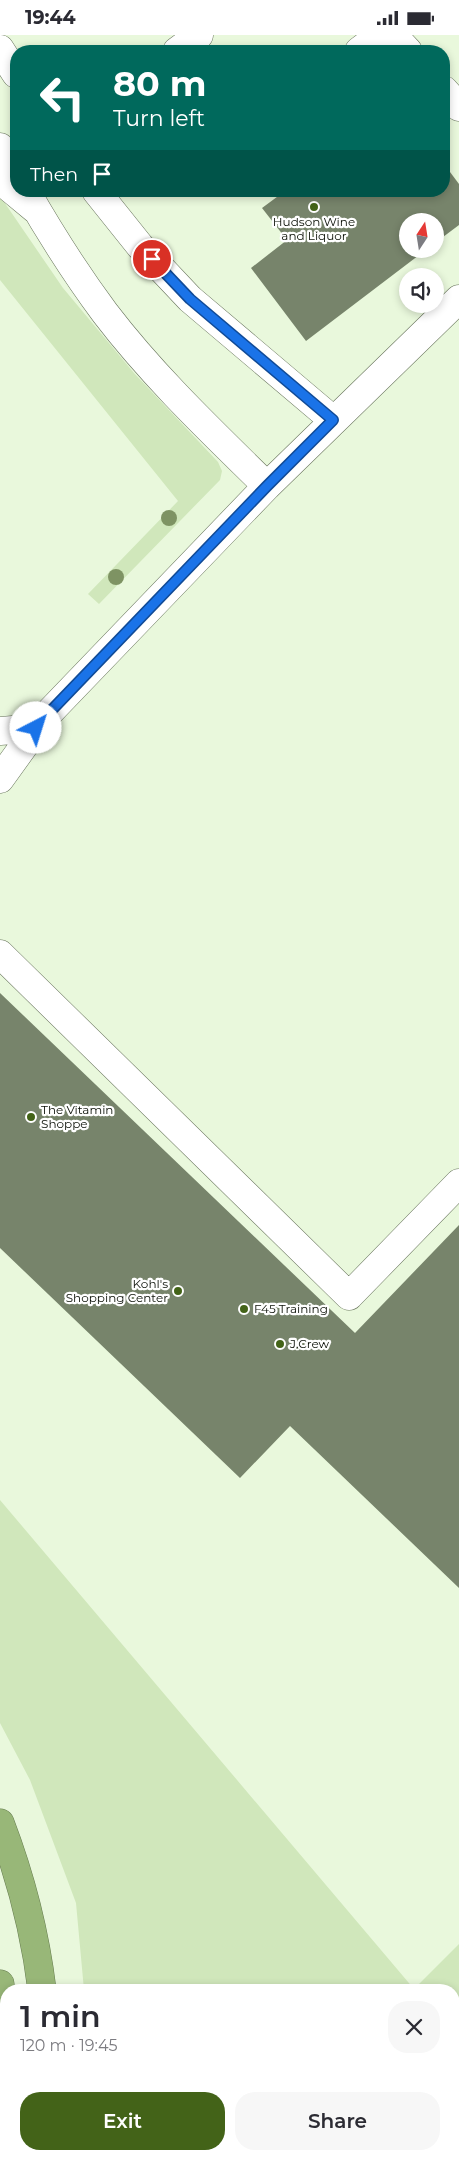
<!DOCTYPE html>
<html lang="en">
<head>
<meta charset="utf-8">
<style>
	body { margin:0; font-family:Montserrat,sans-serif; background:#f7f7f7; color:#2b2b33; height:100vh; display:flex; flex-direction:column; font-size:19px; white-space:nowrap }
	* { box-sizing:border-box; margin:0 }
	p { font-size:16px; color:#7c7c81 }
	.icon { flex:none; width:28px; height:28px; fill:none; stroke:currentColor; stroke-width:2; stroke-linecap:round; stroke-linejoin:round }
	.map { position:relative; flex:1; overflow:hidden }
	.side { position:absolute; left:0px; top:1949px; width:460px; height:176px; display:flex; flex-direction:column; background:#fff; border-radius:20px 20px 0 0; box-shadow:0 2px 8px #0003 }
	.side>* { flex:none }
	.top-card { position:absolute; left:10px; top:10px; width:440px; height:152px; border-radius:20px; box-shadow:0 2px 8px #0003; background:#00695c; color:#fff; overflow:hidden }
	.needle { width:32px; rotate:12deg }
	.fabs { position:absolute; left:399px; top:178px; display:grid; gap:10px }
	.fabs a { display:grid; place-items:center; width:45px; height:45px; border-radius:50%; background:#fff; box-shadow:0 2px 8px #0003; font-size:25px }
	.pin { position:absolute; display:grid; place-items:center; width:42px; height:42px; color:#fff; margin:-21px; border:2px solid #fff; border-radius:50%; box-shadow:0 1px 5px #0007 }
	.me { position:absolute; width:55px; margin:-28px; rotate:40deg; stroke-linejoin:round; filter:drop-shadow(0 0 4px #0008) }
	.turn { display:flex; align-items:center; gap:18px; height:105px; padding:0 20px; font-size:22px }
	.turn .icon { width:65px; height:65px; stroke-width:2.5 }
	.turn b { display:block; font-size:35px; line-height:42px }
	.then { display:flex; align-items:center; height:48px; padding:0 20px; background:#0003; gap:10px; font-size:19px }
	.round { display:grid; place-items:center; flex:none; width:52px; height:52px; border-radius:20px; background:#f7f7f7 }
	.summary { display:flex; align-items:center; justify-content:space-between; height:85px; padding:0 20px }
	h1 { font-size:30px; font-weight:600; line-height:38px }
	.primary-button { display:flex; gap:10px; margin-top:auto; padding:10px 20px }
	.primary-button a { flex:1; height:58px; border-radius:20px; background:#436318; color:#fff; font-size:20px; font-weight:600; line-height:58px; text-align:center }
	.primary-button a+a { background:#f7f7f7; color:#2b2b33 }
	.status { display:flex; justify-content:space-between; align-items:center; height:35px; padding:0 25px; background:#fff; direction:ltr }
	.status svg { height:14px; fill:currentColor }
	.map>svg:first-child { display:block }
	.grass { fill:#d0e7bb }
	.building { fill:#77846b }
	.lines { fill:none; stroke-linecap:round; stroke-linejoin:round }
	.minor-casing { stroke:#67735b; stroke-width:29 }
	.highway-casing { stroke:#667c50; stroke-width:29 }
	.minor { stroke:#fff; stroke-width:28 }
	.highway { stroke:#98b778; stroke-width:28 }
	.rail { stroke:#3b4335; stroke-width:4; stroke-dasharray:8 4; stroke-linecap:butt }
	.tree { fill:#7e9363 }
	.route-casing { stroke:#114b97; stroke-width:12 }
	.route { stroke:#1a73e8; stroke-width:9 }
	.poi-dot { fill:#436318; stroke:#fff; stroke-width:2 }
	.labels { text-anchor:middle; stroke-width:4.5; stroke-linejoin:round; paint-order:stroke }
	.poi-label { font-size:12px; fill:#0a0f06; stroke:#fff; text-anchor:start }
</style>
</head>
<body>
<div class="status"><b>19:44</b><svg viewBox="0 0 49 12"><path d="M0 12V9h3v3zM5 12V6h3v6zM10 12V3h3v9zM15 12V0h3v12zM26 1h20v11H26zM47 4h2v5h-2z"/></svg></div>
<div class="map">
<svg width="459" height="2124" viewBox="0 0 459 2124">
	<rect width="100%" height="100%" fill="#e9f8dc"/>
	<path class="grass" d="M0 161 63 253 134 338 218 427 222 436 220 445 99 569 88 559 178 466 0 245Z
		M0 1465 414 1954 459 1909V1998L454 2004V1955H84L76 1868 30 1745 0 1688Z
		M72 2119H344L338 2124H71Z"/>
	<path class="building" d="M444 129 459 149V190L435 208V186H408V214H427L306 306 251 233 287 205 262 173 285 156H444Z
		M0 958 355 1298 459 1190V1553L290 1391 240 1443 0 1213Z"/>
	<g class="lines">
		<defs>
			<path id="minor" d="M393 0 408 16
				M0 14 16 39
				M177 16 199 0
				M359 16 380 0
				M444 55 459 72
				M0 112 16 140
				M0 145 35 174
				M26 156C50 198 76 239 105 278 153 341 211 396 267 451
				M96 156 140 211 190 264 333 385
				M0 696 36 693
				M0 744 44 683 267 451 459 264
				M0 919 349 1261 459 1148"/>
			<path id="highway" d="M0 1788C21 1843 35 1897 42 1955
				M0 1949 4 2017 0 2062
				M33 2124 34 2119"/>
		</defs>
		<use href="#minor" class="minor-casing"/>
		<use href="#highway" class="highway-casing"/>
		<use href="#minor" class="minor"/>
		<use href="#highway" class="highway"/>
		<path class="rail" d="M454 2033 459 2027
			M454 2062 459 2056
			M454 2091 459 2085
			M365 2124 370 2119
			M393 2124 398 2119
			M422 2124 427 2119
			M451 2124 459 2115"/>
	</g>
	<g class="tree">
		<circle cx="169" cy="483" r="8"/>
		<circle cx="116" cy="542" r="8"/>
	</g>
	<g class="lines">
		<defs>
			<path id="route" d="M36 693 44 683 267 451 333 385 190 264 152 224"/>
		</defs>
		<use href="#route" class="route-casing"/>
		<use href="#route" class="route"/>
	</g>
	<g class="poi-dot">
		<circle cx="314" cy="172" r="5"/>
		<circle cx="31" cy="1082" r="5"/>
		<circle cx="178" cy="1256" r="5"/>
		<circle cx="244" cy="1274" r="5"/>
		<circle cx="280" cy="1309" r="5"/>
	</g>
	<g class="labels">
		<g class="poi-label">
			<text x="314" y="191" text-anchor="middle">Hudson Wine<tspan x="314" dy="14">and Liquor</tspan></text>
			<text x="41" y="1079">The Vitamin<tspan x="41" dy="14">Shoppe</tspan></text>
			<text x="168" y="1253" text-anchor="end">Kohl's<tspan x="168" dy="14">Shopping Center</tspan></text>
			<text x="254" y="1278">F45 Training</text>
			<text x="290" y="1313">J.Crew</text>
		</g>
	</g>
</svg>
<div class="fabs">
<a><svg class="needle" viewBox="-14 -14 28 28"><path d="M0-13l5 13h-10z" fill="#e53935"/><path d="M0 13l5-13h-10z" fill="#7c7c81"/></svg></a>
<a><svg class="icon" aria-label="sound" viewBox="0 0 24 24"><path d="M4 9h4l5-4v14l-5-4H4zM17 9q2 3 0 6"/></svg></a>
</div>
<div class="pin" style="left:152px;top:224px;background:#d93025"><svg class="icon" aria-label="arrive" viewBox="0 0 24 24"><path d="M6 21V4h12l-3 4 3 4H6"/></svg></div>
<svg class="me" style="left:36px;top:693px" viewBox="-20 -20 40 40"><circle r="19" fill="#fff"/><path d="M0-13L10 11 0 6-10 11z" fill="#1a73e8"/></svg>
<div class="top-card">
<div class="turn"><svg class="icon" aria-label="left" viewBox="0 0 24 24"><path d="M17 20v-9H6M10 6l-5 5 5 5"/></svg><div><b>80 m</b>Turn left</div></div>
<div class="then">Then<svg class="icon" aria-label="arrive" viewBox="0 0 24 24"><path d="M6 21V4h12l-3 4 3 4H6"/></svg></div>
</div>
<section class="side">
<div class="summary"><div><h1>1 min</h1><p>120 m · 19:45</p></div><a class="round"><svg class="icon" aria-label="close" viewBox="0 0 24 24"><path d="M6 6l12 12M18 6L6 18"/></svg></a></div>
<div class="primary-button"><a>Exit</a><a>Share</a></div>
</section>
</div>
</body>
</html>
